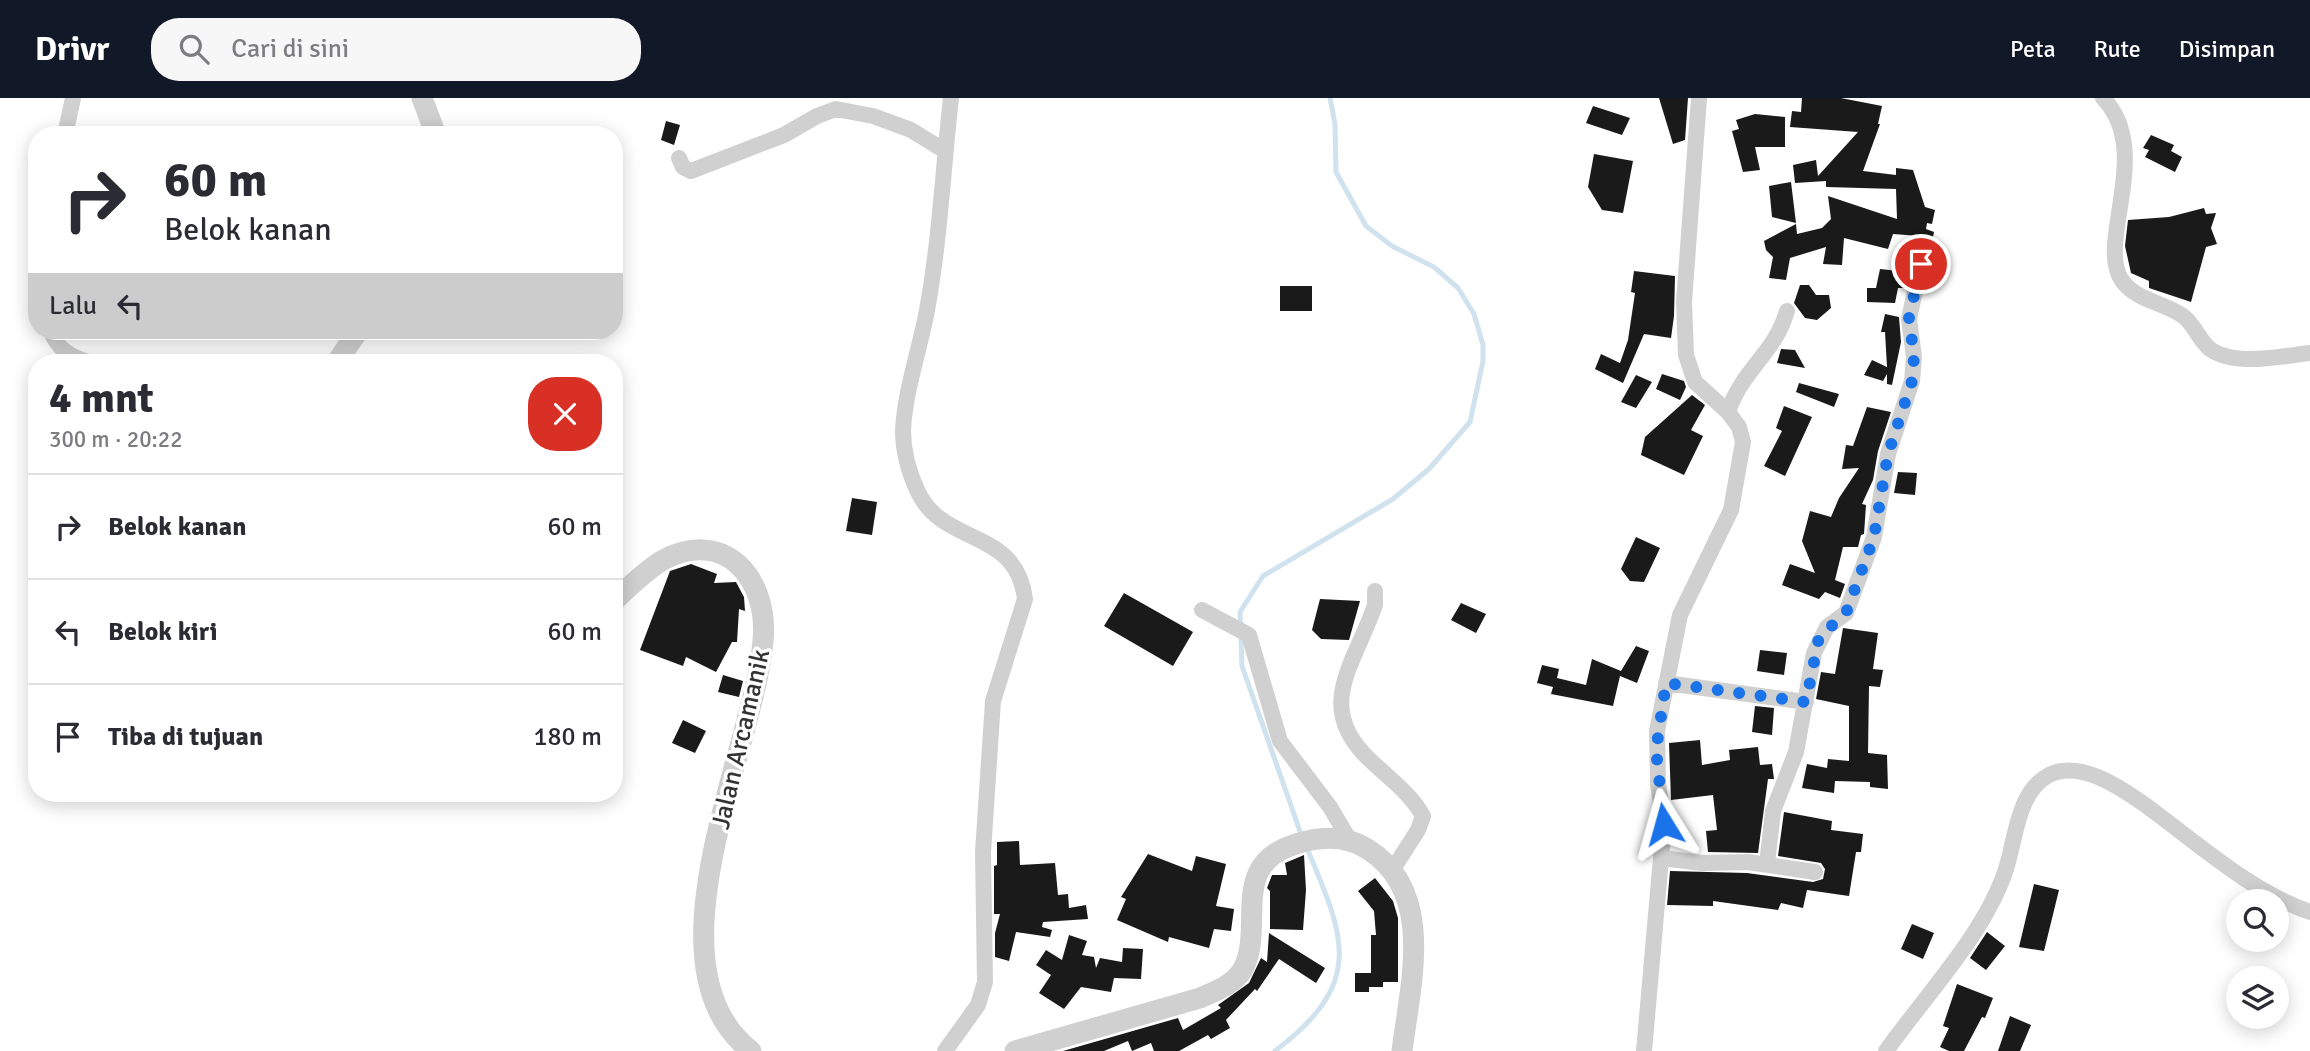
<!DOCTYPE html>
<html lang="id">
<head>
<meta charset="utf-8">
<style>
	body { margin:0; font-family:Signika,sans-serif; background:#f7f7f7; color:#2b2b33; height:100vh; display:flex; flex-direction:column; font-size:26px; white-space:nowrap }
	* { box-sizing:border-box; margin:0 }
	p { font-size:23px; color:#7c7c81 }
	.icon { flex:none; width:38px; height:38px; fill:none; stroke:currentColor; stroke-width:2; stroke-linecap:round; stroke-linejoin:round }
	.map { position:relative; flex:1; overflow:hidden }
	.panel { position:absolute; left:28px; top:256px; width:595px; height:448px; display:flex; flex-direction:column; background:#fff; border-radius:28px; box-shadow:0 4px 18px #0003 }
	.panel>* { flex:none }
	.hud { position:absolute; left:28px; top:28px; width:595px; height:214px; border-radius:28px; box-shadow:0 4px 18px #0003; background:#fff; color:#2b2b33; overflow:hidden }
	.tools { position:absolute; left:2226px; top:791px; display:grid; gap:14px }
	.tools a { display:grid; place-items:center; width:63px; height:63px; border-radius:50%; background:#fff; box-shadow:0 4px 18px #0003; font-size:35px }
	.pin { position:absolute; display:grid; place-items:center; width:60px; height:60px; color:#fff; margin:-30px; border:4px solid #fff; border-radius:50%; box-shadow:0 2px 7px #0007 }
	.me { position:absolute; width:77px; margin:-38px; rotate:352deg; stroke-linejoin:round; filter:drop-shadow(0 0 5px #0008) }
	.turn { display:flex; align-items:center; gap:24px; height:147px; padding:0 21px; font-size:32px }
	.turn .icon { width:91px; height:91px; stroke-width:2.5 }
	.turn b { display:block; font-size:49px; line-height:60px }
	.then { display:flex; align-items:center; height:66px; padding:0 21px; background:#0003; gap:14px; font-size:26px }
	.round { display:grid; place-items:center; flex:none; width:74px; height:74px; border-radius:28px; background:#f7f7f7 }
	.head { display:flex; align-items:center; justify-content:space-between; height:119px; padding:0 21px }
	h1 { font-size:42px; font-weight:700; line-height:52px }
	ul { padding:0; list-style:none }
	li { display:flex; align-items:center; gap:21px; height:105px; padding:0 21px; border-top:2px solid #e1e1e2 }
	li div { flex:1 }
	li b { display:block; font-size:26px }
	li em { font-style:normal }
	header { display:flex; align-items:center; gap:42px; box-sizing:border-box; height:98px; padding:0 35px; background:#111827; color:#fff }
	header strong { font-size:33px }
	nav { display:flex; gap:38px; margin-inline-start:auto; font-size:24px }
	.search { width:490px; height:63px; background:#f7f7f7; display:flex; align-items:center; gap:18px; box-sizing:border-box; padding:0 24px; border-radius:28px; color:#7c7c81; font-size:26px }
	.map>svg:first-child { display:block }
	.lines { fill:none; stroke-linecap:round; stroke-linejoin:round }
	.stream { stroke:#cfe2ee; stroke-width:5 }
	.building { fill:#1a1a1a }
	.minor { stroke:#d0d0d0; stroke-width:16 }
	.tertiary { stroke:#d0d0d0; stroke-width:21 }
	.route { stroke:#1a73e8; stroke-width:12; stroke-dasharray:0 21.6 }
	.labels { text-anchor:middle; stroke-width:7; stroke-linejoin:round; paint-order:stroke }
	.street-label { font-size:26px; fill:#333; stroke:#fff }
</style>
</head>
<body>
<header>
<strong>Drivr</strong>
<div class="search"><svg class="icon" aria-label="search" viewBox="0 0 24 24"><circle cx="10" cy="10" r="6"/><path d="M15 15l6 6"/></svg>Cari di sini</div>
<nav><a>Peta</a><a>Rute</a><a>Disimpan</a></nav>
</header>
<div class="map">
<svg width="2310" height="953" viewBox="0 0 2310 953">
	<rect width="100%" height="100%" fill="#fff"/>
	<g class="lines">
		<path class="stream" d="M1302 739 1242 568 1240 514 1263 478 1393 401 1429 371 1470 324 1483 263V247L1474 216 1458 190 1434 169 1392 148 1366 128 1336 74 1335 26 1330 0
			M1275 953C1366 884 1345 840 1306 748"/>
	</g>
	<path class="building" d="M1659 0H1688L1685 42 1673 46Z
		M1802 0H1841L1882 8 1878 26H1880L1863 73 1896 77V70L1913 72 1925 109 1935 112 1932 126 1927 125 1926 131 1934 134 1933 139 1893 136 1888 151 1844 140 1842 167 1823 166 1826 149 1790 160 1786 182 1769 180 1773 159 1766 152 1764 143 1796 126 1797 136 1822 130 1831 121 1828 98 1897 121 1896 91 1826 89V83L1795 85 1793 67 1816 62 1818 78 1858 34 1790 29 1792 13 1801 14Z
		M1593 8 1630 20 1622 37 1586 25Z
		M1755 16 1785 19V49H1755L1760 72 1743 74 1732 33 1739 31 1736 22Z
		M666 23 680 27 674 47 661 42Z
		M2151 37 2174 47 2171 53 2182 59 2175 74 2145 59 2149 52 2143 50Z
		M1594 56 1633 63 1623 115 1602 112 1588 89Z
		M1791 84 1796 125 1772 119 1769 88Z
		M2204 110 2206 116 2216 115 2211 130 2217 146 2206 149 2191 204 2149 190V183L2131 175 2125 148 2128 122 2169 119Z
		M1880 171 1908 174 1905 190H1898L1895 205 1867 204V190H1876Z
		M1634 173 1675 178 1674 218 1671 240 1644 236 1623 285 1595 271 1601 256 1620 265 1628 242 1635 195 1631 194Z
		M1800 187H1809L1816 197H1829L1831 210 1817 222 1805 220 1794 205Z
		M1280 188H1312V213H1280Z
		M1885 216 1899 219 1901 244 1892 287 1887 286V276L1883 283 1864 277 1872 262 1887 269 1885 234H1881Z
		M1781 251 1795 252 1805 270 1777 265Z
		M1662 276 1684 283 1686 289 1680 302 1656 291Z
		M1636 277 1652 284 1636 310 1621 304Z
		M1799 285 1839 296 1834 309 1796 294Z
		M1692 297 1705 307 1691 332 1703 338 1684 377 1641 357 1645 339Z
		M1784 308 1812 319 1785 378 1764 368 1782 333 1776 330Z
		M1867 309 1891 314 1878 353 1873 382 1862 406 1866 407 1864 436 1861 437 1858 449H1843L1835 482 1845 486 1840 500 1825 494 1819 501 1782 487 1790 466 1815 475 1802 443 1810 413 1831 419 1839 400 1859 370 1842 371 1846 347 1853 348Z
		M1898 374 1917 375 1915 397 1894 395Z
		M852 400 877 404 872 437 846 433Z
		M1636 439 1660 450 1644 484 1630 483 1621 471Z
		M691 466 717 476 714 485 736 484 744 499 745 513 739 511 737 544H732L716 574 686 559 683 568 640 552 670 473Z
		M1124 495 1193 534 1173 568 1104 528Z
		M1320 501 1360 503 1349 542 1321 541 1312 532Z
		M1461 505 1486 516 1476 535 1451 522Z
		M1843 530 1878 535 1873 571 1883 572 1880 589 1869 588 1868 655 1887 657 1888 691 1870 689V684L1835 683 1834 695 1802 690 1807 666 1827 670 1828 661 1849 663V608L1816 601 1821 574 1835 576Z
		M1636 548 1649 553 1637 585 1620 578 1613 608 1551 596 1553 589 1537 585 1542 567 1559 571 1557 580 1586 587 1592 561 1621 573Z
		M1760 552 1787 555 1784 577 1757 573Z
		M723 577 743 583 739 599 718 594Z
		M1755 608 1774 610 1772 637 1752 634Z
		M683 622 706 633 695 655 672 645Z
		M1700 642 1702 667 1730 662 1729 652 1758 649 1760 667 1772 666 1774 681H1768L1758 755 1708 754 1706 733 1717 732 1713 697 1671 702 1669 645Z
		M1784 714 1832 723 1831 732 1863 736 1861 754H1856L1849 798 1807 792 1803 810 1781 805 1778 812 1713 803V808L1667 807 1670 773 1747 775 1813 784 1823 781 1825 771 1821 765 1778 758Z
		M1019 743 1020 767 1055 765 1058 797 1068 796 1069 810 1086 807 1088 821 1043 824 1042 829 1052 832 1050 839 1016 834 1009 863 995 859V835L1000 816H994V768L997 767V744Z
		M1148 756 1192 773 1196 758 1226 766 1216 808 1234 811 1231 833 1214 831 1209 850 1169 839 1168 844 1117 822 1126 801 1121 799Z
		M1304 757 1306 792 1303 832 1270 831V793L1267 790 1272 777H1287L1285 765Z
		M1375 780 1393 803 1398 820V884H1383V889H1369V894H1355V875H1371V837H1376L1374 813 1358 793Z
		M2034 786 2059 792 2044 853 2019 849Z
		M1912 826 1934 835 1923 861 1901 851Z
		M1987 834 2005 848 1986 872 1970 860Z
		M1269 835 1325 870 1316 885 1279 861 1257 893 1255 891 1226 922 1230 930 1211 941 1208 937 1179 953H1154L1151 945 1132 953 1128 943 1104 953H1063L1178 920 1183 932 1221 910 1218 907 1249 885 1261 860 1267 864Z
		M1069 837 1087 843 1082 857 1094 859 1096 870 1100 860 1122 864 1123 850 1143 851 1141 881 1114 880 1111 894 1081 889 1064 911 1039 895 1051 877 1036 867 1046 852 1062 862Z
		M1957 886 1993 900 1985 920 1982 919 1964 953H1949L1940 949 1949 930 1943 928Z
		M2010 918 2031 927 2020 953H1998Z"/>
	<g class="lines">
		<path class="minor" d="M2103 0C2155 54 2094 147 2123 184 2138 203 2165 205 2183 218 2195 227 2199 242 2210 251 2235 269 2282 258 2310 255
			M65 37 73 0
			M679 60 683 69 691 73 784 37 817 18 836 11 873 18 911 32 945 53
			M51 233C57 251 71 259 88 264
			M1728 314C1743 270 1774 257 1787 213
			M1375 493V507C1354 568 1313 609 1371 663 1389 680 1411 696 1423 718L1418 732 1393 771
			M1202 512 1249 537 1280 643 1330 709 1349 741
			M1666 585 1806 604
			M1662 760 1702 765 1748 764 1815 774
			M1767 766 1773 713 1796 654 1814 555 1827 529 1846 515 1874 439 1888 356 1912 283 1914 259 1909 221 1921 165
			M945 953 978 907 985 884 983 754 993 603 1025 501C1016 429 944 449 918 394 909 375 903 353 903 332 905 292 920 251 927 212 940 142 943 70 951 0
			M1644 953 1664 726 1658 686 1657 633 1680 517 1731 412 1743 344 1739 329 1728 314 1695 284 1686 257 1684 204 1699 0
			M1886 953C1925 898 1981 840 2004 777 2016 746 2015 695 2049 677 2079 662 2118 688 2141 704 2193 741 2250 794 2310 814"/>
		<path class="tertiary" d="M422 0 436 37
			M337 264 358 233
			M614 503C629 489 646 472 663 462 726 429 769 482 763 543 754 651 642 869 751 953
			M1015 953 1200 900C1214 894 1235 886 1243 871 1265 829 1229 768 1293 747 1319 738 1345 736 1369 752 1436 795 1410 887 1402 953"/>
	</g>
	<g class="lines">
		<path class="route" d="M1664 726 1656 652 1666 585 1806 604 1819 539 1846 515 1874 439 1888 356 1912 283 1914 259 1909 220 1921 166"/>
	</g>
	<g class="labels">
		<g class="street-label">
			<text transform="translate(740 641) rotate(-77)" y="9">Jalan Arcamanik</text>
		</g>
	</g>
</svg>
<div class="tools">
<a><svg class="icon" aria-label="search" viewBox="0 0 24 24"><circle cx="10" cy="10" r="6"/><path d="M15 15l6 6"/></svg></a>
<a><svg class="icon" aria-label="layers" viewBox="0 0 24 24"><path d="M12 4l9 5-9 5-9-5zM3 14l9 5 9-5"/></svg></a>
</div>
<div class="pin" style="left:1921px;top:166px;background:#d93025"><svg class="icon" aria-label="arrive" viewBox="0 0 24 24"><path d="M6 21V4h12l-3 4 3 4H6"/></svg></div>
<svg class="me" style="left:1664px;top:726px" viewBox="-20 -20 40 40"><path d="M0-17L14 15 0 8-14 15z" fill="#1a73e8" stroke="#fff" stroke-width="4"/></svg>
<div class="hud">
<div class="turn"><svg class="icon" aria-label="right" viewBox="0 0 24 24"><path d="M7 20v-9h11M14 6l5 5-5 5"/></svg><div><b>60 m</b>Belok kanan</div></div>
<div class="then">Lalu<svg class="icon" aria-label="left" viewBox="0 0 24 24"><path d="M17 20v-9H6M10 6l-5 5 5 5"/></svg></div>
</div>
<section class="panel">
<div class="head"><div><h1>4 mnt</h1><p>300 m · 20:22</p></div><a class="round" style="background:#d93025;color:#fff"><svg class="icon" aria-label="close" viewBox="0 0 24 24"><path d="M6 6l12 12M18 6L6 18"/></svg></a></div>
<ul>
<li><svg class="icon" aria-label="right" viewBox="0 0 24 24"><path d="M7 20v-9h11M14 6l5 5-5 5"/></svg><div><b>Belok kanan</b></div><em>60 m</em></li>
<li><svg class="icon" aria-label="left" viewBox="0 0 24 24"><path d="M17 20v-9H6M10 6l-5 5 5 5"/></svg><div><b>Belok kiri</b></div><em>60 m</em></li>
<li><svg class="icon" aria-label="arrive" viewBox="0 0 24 24"><path d="M6 21V4h12l-3 4 3 4H6"/></svg><div><b>Tiba di tujuan</b></div><em>180 m</em></li>
</ul>
</section>
</div>
</body>
</html>
